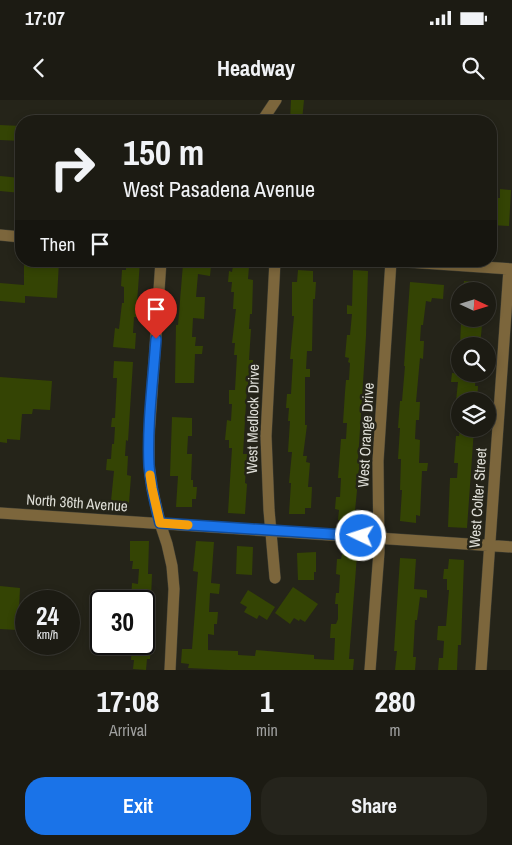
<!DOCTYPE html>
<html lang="en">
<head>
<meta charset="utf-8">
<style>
	body { margin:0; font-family:"Archivo Narrow",sans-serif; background:#25241c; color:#f1f3f6; height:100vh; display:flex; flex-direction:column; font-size:19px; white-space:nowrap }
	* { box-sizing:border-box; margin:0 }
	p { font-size:16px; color:#a0a1a0 }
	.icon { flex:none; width:28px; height:28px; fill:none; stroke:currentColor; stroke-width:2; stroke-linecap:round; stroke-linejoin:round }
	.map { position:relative; height:570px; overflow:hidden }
	.details { display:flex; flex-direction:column; background:#1c1b13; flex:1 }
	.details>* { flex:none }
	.hud { position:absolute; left:15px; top:15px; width:482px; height:152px; border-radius:20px; box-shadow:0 2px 8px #0003,0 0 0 1px #3a3933; background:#1c1b13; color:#f1f3f6; overflow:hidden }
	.needle { width:32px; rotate:94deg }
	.controls { position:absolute; left:451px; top:182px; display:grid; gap:10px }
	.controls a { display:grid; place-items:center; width:45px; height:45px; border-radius:50%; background:#1c1b13; box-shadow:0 2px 8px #0003,0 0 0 1px #3a3933; font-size:25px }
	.speed { position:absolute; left:15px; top:490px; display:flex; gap:10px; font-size:25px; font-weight:700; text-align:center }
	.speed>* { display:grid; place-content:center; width:65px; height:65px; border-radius:50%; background:#1c1b13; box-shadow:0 2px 8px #0003,0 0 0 1px #3a3933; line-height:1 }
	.speed small { font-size:12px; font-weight:400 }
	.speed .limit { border:2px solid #111; border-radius:8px; background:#fff; color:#111 }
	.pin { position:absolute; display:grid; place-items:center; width:42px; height:42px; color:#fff; margin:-51px -21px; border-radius:50% 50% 50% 0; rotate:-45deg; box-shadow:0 0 5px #0007 }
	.pin .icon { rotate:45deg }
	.me { position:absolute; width:55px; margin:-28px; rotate:274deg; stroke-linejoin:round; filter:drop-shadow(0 0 4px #0008) }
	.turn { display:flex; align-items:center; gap:18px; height:105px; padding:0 25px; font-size:22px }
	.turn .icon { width:65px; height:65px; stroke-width:2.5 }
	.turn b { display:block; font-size:35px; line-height:42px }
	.then { display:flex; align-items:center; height:48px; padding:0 25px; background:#0003; gap:10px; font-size:19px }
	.eta { display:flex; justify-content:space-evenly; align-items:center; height:85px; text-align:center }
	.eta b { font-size:30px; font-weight:700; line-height:35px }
	.cta { display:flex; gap:10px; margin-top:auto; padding:10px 25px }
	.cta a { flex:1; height:58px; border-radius:20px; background:#1a73e8; color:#fff; font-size:20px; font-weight:700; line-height:58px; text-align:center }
	.cta a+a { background:#25241c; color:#f1f3f6 }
	.status { display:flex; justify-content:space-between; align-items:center; height:35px; padding:0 25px; background:#1c1b13; direction:ltr }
	.status svg { height:14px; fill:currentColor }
	header { display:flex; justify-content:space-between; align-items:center; height:65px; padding:0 25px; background:#1c1b13; font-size:22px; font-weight:700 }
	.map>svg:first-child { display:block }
	.building { fill:#344404 }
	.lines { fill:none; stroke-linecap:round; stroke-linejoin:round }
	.minor-casing { stroke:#3f3e33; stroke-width:12 }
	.minor { stroke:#7c663c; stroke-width:11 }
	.route-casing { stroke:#114b97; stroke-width:12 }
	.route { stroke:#1a73e8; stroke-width:9 }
	.slow { stroke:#f59e0b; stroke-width:9 }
	.labels { text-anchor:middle; stroke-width:5; stroke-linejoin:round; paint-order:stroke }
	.street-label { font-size:15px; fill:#ddddd6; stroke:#252419 }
</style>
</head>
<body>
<div class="status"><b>17:07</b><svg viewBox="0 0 49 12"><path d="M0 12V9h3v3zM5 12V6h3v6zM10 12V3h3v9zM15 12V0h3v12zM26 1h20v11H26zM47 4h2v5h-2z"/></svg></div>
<header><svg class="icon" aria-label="back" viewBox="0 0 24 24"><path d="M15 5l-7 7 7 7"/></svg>Headway<svg class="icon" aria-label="search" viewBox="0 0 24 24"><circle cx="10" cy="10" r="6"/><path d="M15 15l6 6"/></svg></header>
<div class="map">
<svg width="512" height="570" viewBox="0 0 512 570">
	<rect width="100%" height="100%" fill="#252419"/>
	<path class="building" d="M291 0H304L302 21H290Z
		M0 25 21 26V41L0 40Z
		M0 76 21 78V93L0 91Z
		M500 89 511 90 509 126 491 125V98H500Z
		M24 161H59L57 198 25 196V203L0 201V183L24 185Z
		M126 161H140L136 217H134L133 233H136L135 249 113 247 115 228 119 229 122 203H124V187L121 186 122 170H126Z
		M183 164 211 166 210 176 198 174 196 197H205L204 219 193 218 192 237H196L195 246H203L202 254H195L194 283H175L176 225H178Z
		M233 166 249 167 248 179 253 180 252 214H250L249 229H251L249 260H253L252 276H249L248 287H247L243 354H247L245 383 247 384 245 414 228 413 232 348H229V340H225L227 320 231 321 232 304H229V290H235L237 255H234L235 243H232L236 209H233L234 192H231L232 182H228L229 171 232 172Z
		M298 170 313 171V182H316L315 199H313L312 251H307L306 269H310V277H305V325H307L303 356H307L306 362 310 363 308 387H312L311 408H305V414H289L291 383H289L292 352H288L290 321H288L289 308H286L287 294H291L293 259H290L294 216H292V182H297Z
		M353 170 368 171 366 236 358 360H360L354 421 338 420 339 410 335 409 336 397H340L341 378H338L341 339H346L347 323H343L345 292 346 280H349L350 263 348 262 349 258 345 257 347 235H350L352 214H347V205L352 206Z
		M464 181 483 183V191H463Z
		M410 182 444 185 443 199 432 198 431 202 426 201 423 225H421L420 241H424L423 259 420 258 416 302H420L419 320H416L415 339 420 340 419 363H428L427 371H422L420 416 416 415V423L400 421 402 390H400L401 359H398L400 328H398L400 301H402L405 266H404Z
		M465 219H479V225H482L480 246H460L461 223Z
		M114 261 133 262 128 341 126 340 125 356H128L127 375 131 376 129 403 111 401 114 371 106 370 107 359H111L112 344H114L115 327H111L112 318H115L117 278H113Z
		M452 273 476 275 475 286H478L477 301H456L458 282H451Z
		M0 277 52 281 50 310 33 309 32 314H22L20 340 7 339V343L0 342Z
		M172 317 192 318V336H188L187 354H192L191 380H193V387H197L196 399H192V407H176L178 376H170Z
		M460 329H474L467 428 448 427 450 378H457L458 363H454L456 336H459Z
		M130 441H149L148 474H152L150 523H144V501H131L132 483 138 484 139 469H132L133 461H130Z
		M196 441 214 442 211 483 220 484 219 494 210 493 209 512H218L217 524H214V535L208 534V550L238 551V555L255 556 256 550 314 555V559L334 560 335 538H330L331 524H336L338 519V504H335L336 493H339L340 475 336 474 337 459H341L342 454 357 455 349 559H354L353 570H228L188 568 189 564 181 563 182 549H192L198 472 193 471Z
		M237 446 253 447 252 475 236 474Z
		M316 452V472H314V480H298L297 453Z
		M400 458 416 459 414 489 427 490V498L420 497 417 520H415L413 557H416L415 570H395L397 551H394Z
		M449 459 464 460 461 545H458L457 570H438L439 558H443L444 541 437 540 438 526H446L449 490H447V479H443L444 469H448Z
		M0 486 20 488 18 530 0 529Z
		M293 487 318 504 305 522 300 519 299 521 294 518 290 524 275 513Z
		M248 490 275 507 267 520 259 515 257 519 244 512 247 507 240 503Z
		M144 542 151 543 150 559H147L146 570 133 569 134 560H131L132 544H144Z"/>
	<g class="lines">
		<defs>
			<path id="minor" d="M262 21 276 0
				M0 135 21 137
				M161 161 149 336V365L152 388 160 423 167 444 172 466 174 489 170 570
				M275 161 266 336 269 410 275 478
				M393 161 512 169
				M0 413 512 447
				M370 570 379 452 378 361 391 161
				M481 570 509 169"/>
		</defs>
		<use href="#minor" class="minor-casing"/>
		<use href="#minor" class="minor"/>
	</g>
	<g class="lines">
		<defs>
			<path id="route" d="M156 239C153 281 147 324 149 366 151 386 155 404 160 423L361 436"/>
		</defs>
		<use href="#route" class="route-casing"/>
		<use href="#route" class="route"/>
		<path class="slow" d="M150 375 152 388 160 423 188 425"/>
	</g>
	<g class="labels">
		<g class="street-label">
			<text transform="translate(253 319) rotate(-89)" y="5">West Medlock Drive</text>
			<text transform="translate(366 335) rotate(-87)" y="5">West Orange Drive</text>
			<text transform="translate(478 398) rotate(-86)" y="5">West Colter Street</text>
			<text transform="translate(77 403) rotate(4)" y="5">North 36th Avenue</text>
		</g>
	</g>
</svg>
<div class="controls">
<a><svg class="needle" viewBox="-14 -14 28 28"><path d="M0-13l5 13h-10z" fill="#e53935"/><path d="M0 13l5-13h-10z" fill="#a0a1a0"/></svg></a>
<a><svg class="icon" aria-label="search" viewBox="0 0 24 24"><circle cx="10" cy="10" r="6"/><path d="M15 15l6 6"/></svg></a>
<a><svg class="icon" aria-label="layers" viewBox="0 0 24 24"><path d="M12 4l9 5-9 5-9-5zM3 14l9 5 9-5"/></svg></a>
</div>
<div class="speed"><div>24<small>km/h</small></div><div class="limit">30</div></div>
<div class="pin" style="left:156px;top:239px;background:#d93025"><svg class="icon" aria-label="arrive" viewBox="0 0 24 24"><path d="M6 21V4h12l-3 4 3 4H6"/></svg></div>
<svg class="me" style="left:361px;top:436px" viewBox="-20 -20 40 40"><circle r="17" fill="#1a73e8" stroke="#fff" stroke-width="3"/><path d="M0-11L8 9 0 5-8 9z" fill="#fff"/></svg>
<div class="hud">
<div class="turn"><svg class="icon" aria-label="right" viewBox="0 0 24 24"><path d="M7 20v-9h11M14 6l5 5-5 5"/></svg><div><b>150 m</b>West Pasadena Avenue</div></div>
<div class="then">Then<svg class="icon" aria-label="arrive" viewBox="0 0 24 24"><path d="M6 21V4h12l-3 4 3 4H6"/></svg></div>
</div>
</div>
<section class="details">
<div class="eta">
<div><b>17:08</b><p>Arrival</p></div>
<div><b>1</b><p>min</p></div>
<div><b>280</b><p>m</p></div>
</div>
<div class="cta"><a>Exit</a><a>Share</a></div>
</section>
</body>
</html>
